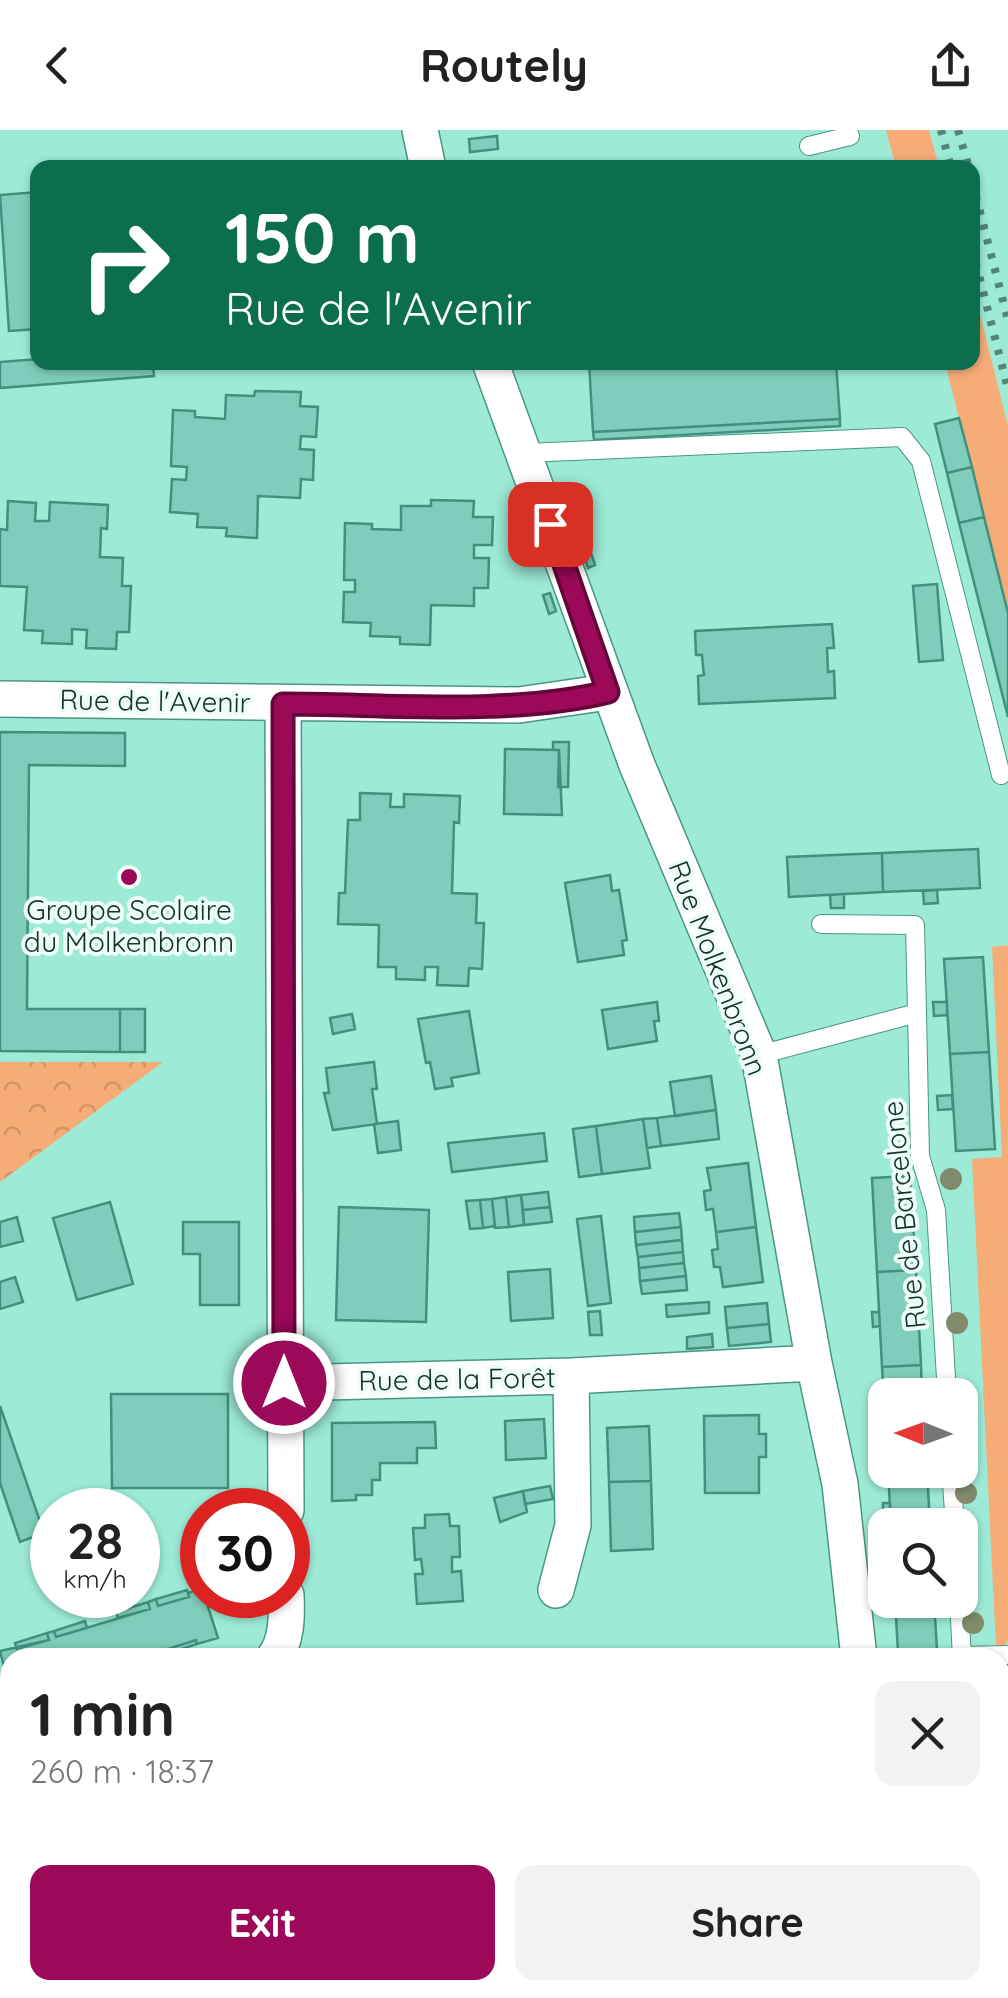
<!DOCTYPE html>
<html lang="en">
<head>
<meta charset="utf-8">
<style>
	body { margin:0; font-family:Quicksand,sans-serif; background:#f2f2f2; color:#222; height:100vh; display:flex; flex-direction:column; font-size:38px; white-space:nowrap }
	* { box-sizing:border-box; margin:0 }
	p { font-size:32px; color:#767676 }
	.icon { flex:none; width:55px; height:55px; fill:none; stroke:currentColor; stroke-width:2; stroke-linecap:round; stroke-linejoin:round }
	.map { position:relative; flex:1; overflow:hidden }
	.panel { position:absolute; left:0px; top:1518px; width:1010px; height:352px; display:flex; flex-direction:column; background:#fff; border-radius:30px 30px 0 0; box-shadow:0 2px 8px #0004 }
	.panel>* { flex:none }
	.guide { position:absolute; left:30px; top:30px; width:950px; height:210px; border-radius:20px; box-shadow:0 2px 8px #0004; background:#0b6e4f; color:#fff; overflow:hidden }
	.needle { width:65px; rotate:271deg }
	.controls { position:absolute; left:868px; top:1248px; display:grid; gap:20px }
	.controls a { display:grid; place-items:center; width:110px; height:110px; border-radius:20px; background:#fff; box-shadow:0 2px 8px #0004; font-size:50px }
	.speed { position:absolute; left:30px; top:1358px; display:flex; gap:20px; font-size:50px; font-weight:700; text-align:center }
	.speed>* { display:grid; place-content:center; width:130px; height:130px; border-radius:50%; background:#fff; box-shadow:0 2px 8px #0004; line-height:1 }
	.speed small { font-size:25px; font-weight:400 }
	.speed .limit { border:15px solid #d22; background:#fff; color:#111 }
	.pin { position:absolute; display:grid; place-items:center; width:85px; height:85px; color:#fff; margin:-42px; border-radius:20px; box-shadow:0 5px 15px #0006 }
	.me { position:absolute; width:110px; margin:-55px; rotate:0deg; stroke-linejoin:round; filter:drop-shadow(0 0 8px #0008) }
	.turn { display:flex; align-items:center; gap:35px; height:210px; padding:0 30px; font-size:45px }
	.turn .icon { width:130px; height:130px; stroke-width:2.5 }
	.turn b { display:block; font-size:70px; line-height:85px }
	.round { display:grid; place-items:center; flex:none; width:105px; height:105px; border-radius:20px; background:#f2f2f2 }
	.overview { display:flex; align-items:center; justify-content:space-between; height:170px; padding:0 30px }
	h1 { font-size:60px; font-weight:700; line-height:75px }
	.cta { display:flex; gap:20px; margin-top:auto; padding:20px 30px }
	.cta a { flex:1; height:115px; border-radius:20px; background:#9b0958; color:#fff; font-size:40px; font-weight:700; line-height:115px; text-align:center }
	.cta a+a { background:#f2f2f2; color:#222 }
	header { display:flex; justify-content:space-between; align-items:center; height:130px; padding:0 30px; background:#fff; font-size:45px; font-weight:700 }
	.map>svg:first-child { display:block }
	.grass { fill:#f6ac76 }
	.forest { fill:url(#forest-crowns) }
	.building { fill:#7fcdba; stroke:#43907f; stroke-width:2.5 }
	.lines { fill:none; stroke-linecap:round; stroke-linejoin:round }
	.lane-casing { stroke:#499685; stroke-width:20 }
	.street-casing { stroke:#499685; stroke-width:38 }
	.path { stroke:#6caa9b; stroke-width:5; stroke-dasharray:2.5 8; stroke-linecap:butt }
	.lane { stroke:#fff; stroke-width:18 }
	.street { stroke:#fff; stroke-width:35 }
	.rail { stroke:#508578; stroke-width:8; stroke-dasharray:5 10; stroke-linecap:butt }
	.tree { fill:#818a6b }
	.route-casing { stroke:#650639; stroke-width:25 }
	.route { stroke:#9b0958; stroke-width:18 }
	.poi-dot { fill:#9b0958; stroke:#effdf9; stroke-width:4 }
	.labels { text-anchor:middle; stroke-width:8; stroke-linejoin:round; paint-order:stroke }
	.street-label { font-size:28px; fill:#12332c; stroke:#effdf9 }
	.poi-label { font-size:28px; fill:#12332c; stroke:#effdf9 }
</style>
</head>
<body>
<header><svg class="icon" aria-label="back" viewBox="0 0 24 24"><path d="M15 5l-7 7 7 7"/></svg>Routely<svg class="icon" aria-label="share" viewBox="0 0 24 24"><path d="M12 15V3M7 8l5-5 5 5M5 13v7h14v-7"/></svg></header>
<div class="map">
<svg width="1008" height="1868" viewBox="0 0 1008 1868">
	<defs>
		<pattern id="forest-crowns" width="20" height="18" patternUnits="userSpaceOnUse" patternTransform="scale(2.5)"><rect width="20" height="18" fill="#f6ac76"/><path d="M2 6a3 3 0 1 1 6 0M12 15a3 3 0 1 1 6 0" fill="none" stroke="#d29466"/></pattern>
	</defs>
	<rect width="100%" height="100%" fill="#9debd7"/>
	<path class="grass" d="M886 0H929L939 37H896Z
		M973 156 1008 296V483L945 233 972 232Z
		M1008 815V1510L1003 1518H996L972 1029 1002 1027 992 817Z"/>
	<path class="forest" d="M0 932H163L0 1052Z"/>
	<path class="building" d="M497 6 498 19 470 22 469 9Z
		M38 62V199L9 201 0 65Z
		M38 229V232H153L154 246 0 258V232Z
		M589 232H836L840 289 593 302Z
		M255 261 301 262 300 276 318 277 316 307 301 306 300 319 314 320 313 350 301 349 300 368 258 366 257 408 226 406 227 398 197 397 198 384 170 382 172 349 186 350 187 337 171 336 173 280 195 281V287L225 289 226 265 254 266Z
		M959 288 972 337 947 343 935 294Z
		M840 289V296L594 310 593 302Z
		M972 337 984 387 959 393 947 343Z
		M431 370 474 371 473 387H493L492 415H474V428H489L488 458H474V476L431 475 430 515 400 514V507L370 506 371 493 343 492 344 462H355V450H344L345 393 372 394V399L401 400V376H431Z
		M8 371 36 373 35 391H49L50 372 108 375 107 399 101 398 100 427 123 428 122 456H131L129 502H117L116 519 86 518 87 500 72 499V514L42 513 43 501 24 500 27 457 0 456V399L7 400Z
		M984 387 1008 483V587L959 393Z
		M589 417 595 435 588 438 582 419Z
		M937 454 943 530 919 532 913 456Z
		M550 463 556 481 549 484 543 465Z
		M832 494 834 518H827L828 542 834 541 835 568 699 574 698 546 704 545 703 537 702 525H696L695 501Z
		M0 602 125 603V636L29 635 27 879H120V922L0 921Z
		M553 612H569L568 657H558L559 620H553Z
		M505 619 559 620 562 685 504 684Z
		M360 663 391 664 390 677H404V664L460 666 459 693 454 692 452 763 477 764 476 793H484L482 839 469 838 468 856 437 855 438 837H425V850L396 849V837H378L379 795 338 794 339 763H345L348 690H360Z
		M978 719 980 758 883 762 882 723Z
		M882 723 883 762 789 767 787 727Z
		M610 745 612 761 619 760 627 810 622 811 624 825 578 832 565 753Z
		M937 760 938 773 924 774 923 761Z
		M844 764V778H831L830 765Z
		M983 827 989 922 950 924 944 829Z
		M657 872 659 891H654L657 911 608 919 602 880Z
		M933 872H947V885L934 886Z
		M120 879H145V922H120Z
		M469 881 479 943 451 948 453 956 435 959 430 932 426 933 418 889Z
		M352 884 355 899 333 904 330 888Z
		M989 922 995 1019 956 1021 950 924Z
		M374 932 377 959H372L377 994 333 1000 324 963H329L326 938Z
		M711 946 716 980 675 986 670 952Z
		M952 965 953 979 938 980 937 966Z
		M716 980 719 1009 661 1016 657 988Z
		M657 988 661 1016 647 1018 643 989Z
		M643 989 650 1038 602 1044 596 996Z
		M398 991 401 1020 378 1023 374 994Z
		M596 996 602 1044 579 1047 573 999Z
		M544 1003 547 1031 452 1042 448 1013Z
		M748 1033 756 1097 716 1102 713 1079 706 1080 704 1061 711 1060 707 1038Z
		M910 1046 916 1140 877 1142 872 1048Z
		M548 1062 550 1077 523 1080 521 1065Z
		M521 1065 524 1095 509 1097 506 1067Z
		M506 1067 509 1097 495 1098 492 1069Z
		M492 1069 495 1096 483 1098 480 1070Z
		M480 1070 483 1098 470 1099 466 1071Z
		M110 1072 133 1154 77 1170 53 1088Z
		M339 1077 429 1080 426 1192 336 1190Z
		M550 1077 552 1092 524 1095 523 1080Z
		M679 1083 681 1097 635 1102 634 1087Z
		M601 1086 611 1173 588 1176 577 1089Z
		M17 1087 23 1111 0 1117V1092Z
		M183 1092H239V1175H200V1124H183Z
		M681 1097 682 1110 636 1115 635 1102Z
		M756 1097 763 1152 723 1157 720 1137H714L712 1120 718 1119 716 1102Z
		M682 1110 683 1122 638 1127 636 1115Z
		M683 1122 684 1133 639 1138 638 1127Z
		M684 1133 686 1146 640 1151 639 1138Z
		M550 1139 553 1188 511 1191 508 1142Z
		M916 1140 921 1235 882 1237 877 1142Z
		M686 1146 687 1160 642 1164 640 1151Z
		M15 1147 23 1172 0 1179V1152Z
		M709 1172V1183L667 1187 666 1175Z
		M767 1173 769 1194 727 1198 725 1177Z
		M600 1181 602 1205H590L588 1182Z
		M872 1182H879L880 1196 873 1197Z
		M769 1194 771 1212 729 1216 727 1198Z
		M712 1204 713 1217 687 1219V1207Z
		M921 1235 922 1265H885V1283L882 1237Z
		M111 1264H228V1358H112Z
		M0 1276 44 1403 20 1412 0 1353Z
		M878 1278H885V1292H878Z
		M759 1285V1304H766V1327H759V1363H705L704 1286Z
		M544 1289 546 1328 506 1330 505 1291Z
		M435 1292 436 1318H417V1333H380V1350H372V1365H356V1370L332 1371V1293Z
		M649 1296 651 1351 609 1352 607 1298Z
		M888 1340H927L930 1395H891Z
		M651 1351 653 1419 611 1421 609 1352Z
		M550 1356 553 1369 525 1374 523 1361Z
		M523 1361 527 1382 500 1392 494 1368Z
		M883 1373H890V1387H883Z
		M449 1384 450 1396H459L460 1427H452V1442L461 1441 463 1471 417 1474 415 1444H423L421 1429 415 1430 413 1398H425V1385Z
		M202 1458 218 1508 197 1514 196 1510 139 1528H10V1560L0 1521 49 1510 47 1503 54 1501 56 1507 150 1479 148 1472 156 1469 158 1476 189 1467 188 1463Z
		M187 1460 189 1467 158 1476 156 1469Z
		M895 1470H934L937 1520 898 1522Z
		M148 1472 150 1479 118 1488 116 1482Z
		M85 1491 87 1498 56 1507 54 1501Z
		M47 1503 49 1510 17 1519 15 1513Z
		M196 1510 197 1514 155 1528H139Z
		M937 1520V1528H898V1522Z
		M10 1703V1730L0 1732V1704Z
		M10 1730V1755L0 1757V1732Z
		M10 1789V1816L0 1817V1790Z
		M354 1860H470L471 1868H355Z
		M779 1860H821V1868H779Z"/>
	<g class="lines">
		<defs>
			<path id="lane" d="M809 16 850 6 847 0
				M525 323 902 307 921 331 1001 645
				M821 794 915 795 917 883
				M759 925 917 883 920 1026 936 1080 947 1265
				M951 1340 955 1395
				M959 1470 962 1528
				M962 1526 1008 1525
				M0 1583 10 1618
				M1000 1860V1868"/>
			<path id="street" d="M420 0 428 38
				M490 232 637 635 759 925 814 1233 840 1354 859 1528
				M0 569 519 575 608 562
				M283 573 286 1380
				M284 1253 571 1246 814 1233
				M556 1460 573 1395 571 1246
				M274 1528C287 1511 287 1486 286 1465
				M0 1634 10 1631
				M1000 1667 1008 1668
				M905 1860 907 1868"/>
		</defs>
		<use href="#lane" class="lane-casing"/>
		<use href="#street" class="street-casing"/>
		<path class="path" d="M334 1868 336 1860"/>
		<use href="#lane" class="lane"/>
		<use href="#street" class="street"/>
		<path class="rail" d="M941 0 951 38
			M958 0 969 38
			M972 51 1008 190
			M972 118 1008 259"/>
	</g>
	<g class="tree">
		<circle cx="951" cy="1049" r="11"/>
		<circle cx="957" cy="1193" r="11"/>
		<circle cx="966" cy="1363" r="11"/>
		<circle cx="973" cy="1493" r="11"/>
	</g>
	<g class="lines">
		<defs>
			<path id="route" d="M284 1253 283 574C385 574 510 586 608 562L550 394"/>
		</defs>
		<use href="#route" class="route-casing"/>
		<use href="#route" class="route"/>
	</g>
	<circle class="poi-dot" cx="129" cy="747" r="10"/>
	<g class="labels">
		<g class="street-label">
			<text transform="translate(155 571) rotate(1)" y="10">Rue de l'Avenir</text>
			<text transform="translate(718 838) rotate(69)" y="10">Rue Molkenbronn</text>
			<text transform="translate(904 1085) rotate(-96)" y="10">Rue de Barcelone</text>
			<text transform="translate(457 1249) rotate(-1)" y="10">Rue de la Forêt</text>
		</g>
		<g class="poi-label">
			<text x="129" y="790">Groupe Scolaire<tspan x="129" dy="32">du Molkenbronn</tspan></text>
		</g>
	</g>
</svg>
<div class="controls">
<a><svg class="needle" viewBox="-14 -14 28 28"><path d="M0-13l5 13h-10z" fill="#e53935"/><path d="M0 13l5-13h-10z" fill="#767676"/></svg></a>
<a><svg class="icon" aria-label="search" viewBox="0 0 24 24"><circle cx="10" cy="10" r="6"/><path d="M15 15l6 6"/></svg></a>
</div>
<div class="speed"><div>28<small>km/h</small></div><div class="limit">30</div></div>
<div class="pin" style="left:550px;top:394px;background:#d93025"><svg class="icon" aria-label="arrive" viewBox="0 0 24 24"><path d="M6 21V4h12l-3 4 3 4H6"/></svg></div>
<svg class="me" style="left:284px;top:1253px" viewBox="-20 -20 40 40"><circle r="17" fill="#9b0958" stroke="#fff" stroke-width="3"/><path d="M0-11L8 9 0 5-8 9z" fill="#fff"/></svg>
<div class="guide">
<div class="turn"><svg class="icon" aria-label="right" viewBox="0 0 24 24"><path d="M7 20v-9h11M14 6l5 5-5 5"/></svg><div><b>150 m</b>Rue de l'Avenir</div></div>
</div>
<section class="panel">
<div class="overview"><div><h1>1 min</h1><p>260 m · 18:37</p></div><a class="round"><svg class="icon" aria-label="close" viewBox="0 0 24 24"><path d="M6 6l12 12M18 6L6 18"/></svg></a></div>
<div class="cta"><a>Exit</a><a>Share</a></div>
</section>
</div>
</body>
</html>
